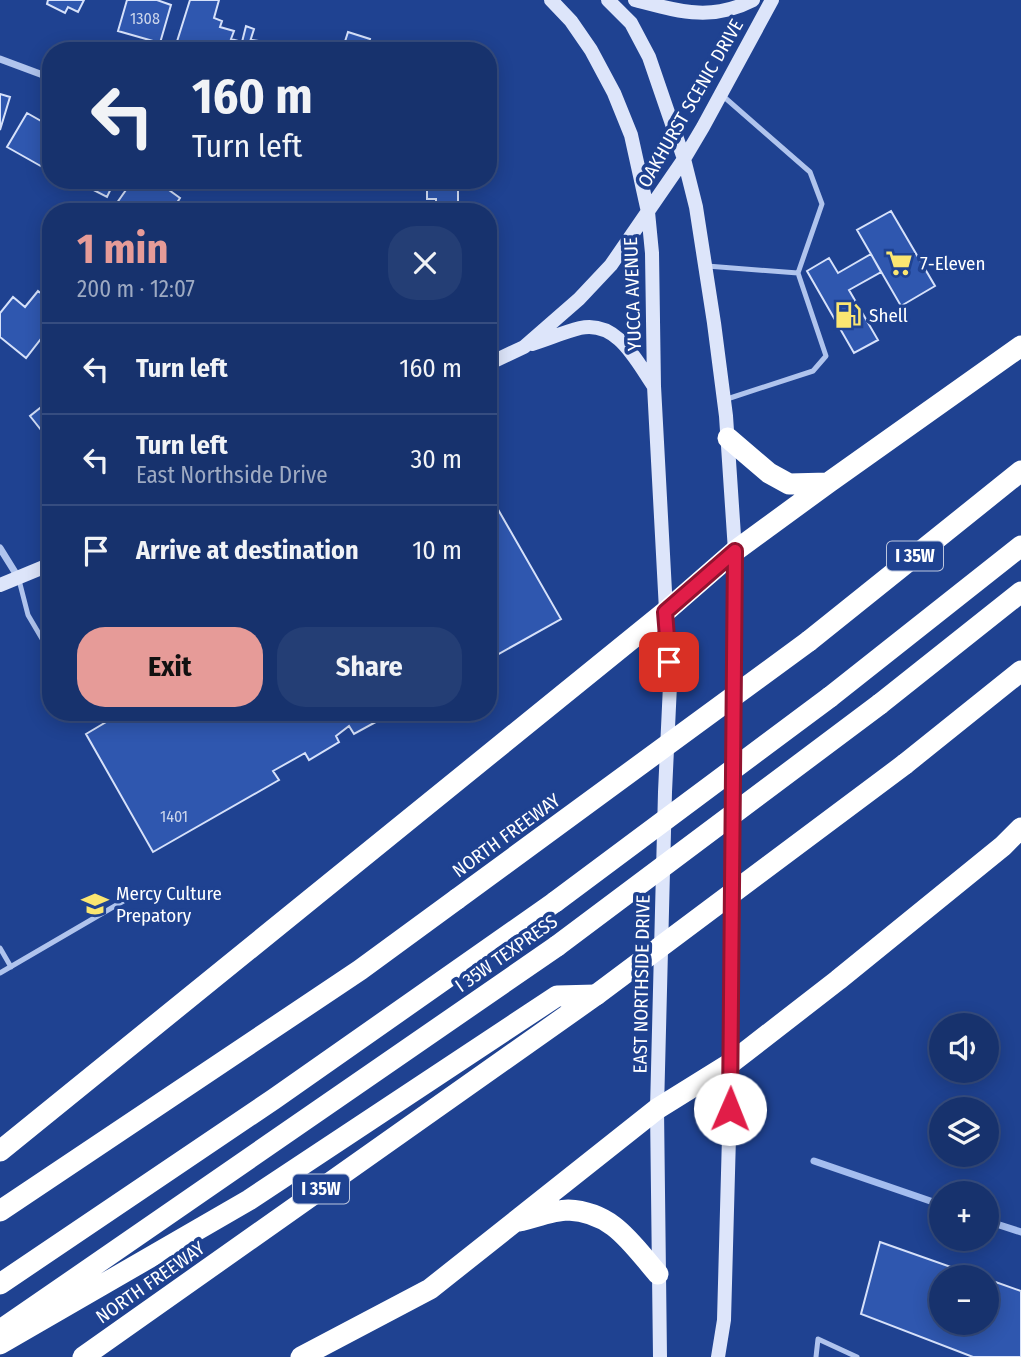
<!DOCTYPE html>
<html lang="en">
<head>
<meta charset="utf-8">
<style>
	body { margin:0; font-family:"Fira Sans Condensed",sans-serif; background:#243e75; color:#f1f3f6; height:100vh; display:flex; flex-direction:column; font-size:26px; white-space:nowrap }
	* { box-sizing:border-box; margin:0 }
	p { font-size:23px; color:#9eaac2 }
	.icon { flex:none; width:38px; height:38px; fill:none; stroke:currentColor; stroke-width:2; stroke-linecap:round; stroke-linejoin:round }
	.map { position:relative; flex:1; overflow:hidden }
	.panel { position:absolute; left:42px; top:203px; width:455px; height:518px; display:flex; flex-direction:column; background:#17326d; border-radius:28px; box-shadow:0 4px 18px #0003,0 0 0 2px #364d80 }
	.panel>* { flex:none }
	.hud { position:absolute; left:42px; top:42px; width:455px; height:147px; border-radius:28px; box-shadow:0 4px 18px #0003,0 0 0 2px #364d80; background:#17326d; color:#f1f3f6; overflow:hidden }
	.controls { position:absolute; left:929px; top:1013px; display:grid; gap:14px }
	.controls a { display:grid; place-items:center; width:70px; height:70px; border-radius:50%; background:#17326d; box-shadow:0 4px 18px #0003,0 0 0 2px #364d80; font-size:35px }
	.pin { position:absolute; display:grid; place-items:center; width:60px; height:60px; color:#fff; margin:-30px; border-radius:14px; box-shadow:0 4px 10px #0006 }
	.me { position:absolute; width:77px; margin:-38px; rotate:1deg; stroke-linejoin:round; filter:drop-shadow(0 0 5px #0008) }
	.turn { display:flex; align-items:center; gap:24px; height:147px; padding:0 35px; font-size:32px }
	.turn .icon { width:91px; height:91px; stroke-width:2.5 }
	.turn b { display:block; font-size:49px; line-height:60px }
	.round { display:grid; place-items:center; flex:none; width:74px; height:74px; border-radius:28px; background:#243e75 }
	.headline { display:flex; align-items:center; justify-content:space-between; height:119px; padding:0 35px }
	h1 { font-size:42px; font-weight:700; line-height:52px; color:#e69b98 }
	.action { display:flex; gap:14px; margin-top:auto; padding:14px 35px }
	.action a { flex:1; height:80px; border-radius:28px; background:#e69b98; color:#111; font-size:28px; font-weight:700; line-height:80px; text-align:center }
	.action a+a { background:#243e75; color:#f1f3f6 }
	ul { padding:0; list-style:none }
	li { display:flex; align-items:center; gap:21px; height:91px; padding:0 35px; border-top:2px solid #364d80 }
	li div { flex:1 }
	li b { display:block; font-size:26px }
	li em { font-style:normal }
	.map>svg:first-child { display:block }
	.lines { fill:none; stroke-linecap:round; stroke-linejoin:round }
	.stream { stroke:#a4bdef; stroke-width:7 }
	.building { fill:#2f57af; stroke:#d6e1fa; stroke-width:2 }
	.lane { stroke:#b0c4ed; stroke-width:5 }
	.street { stroke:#b0c4ed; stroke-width:7 }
	.secondary { stroke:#dde5fa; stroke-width:14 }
	.highway { stroke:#fff; stroke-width:21 }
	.highway-bridge { stroke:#fff; stroke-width:21 }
	.route-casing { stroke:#92132f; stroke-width:18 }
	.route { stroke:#e11d48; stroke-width:12 }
	.labels { text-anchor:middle; stroke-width:7; stroke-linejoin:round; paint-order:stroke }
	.number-label { font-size:16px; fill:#cbd5eb }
	.shield { fill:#1f4291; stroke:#bcc6de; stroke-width:2 }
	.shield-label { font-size:18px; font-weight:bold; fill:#fff }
	.street-label { font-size:19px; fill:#fff; stroke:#1f4291 }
	.poi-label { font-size:19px; fill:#fff; stroke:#1f4291; text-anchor:start }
</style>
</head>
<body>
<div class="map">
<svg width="1021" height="1357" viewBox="0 0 1021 1357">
	<rect width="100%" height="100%" fill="#1f4291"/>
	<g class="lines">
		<path class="stream" d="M814 1161 942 1205
			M987 1221 1021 1232"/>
	</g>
	<path class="building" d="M48 0H84L78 12 68 7 65 13 47 4Z
		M127 0H157L171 5 160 43 118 31Z
		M190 0H219L214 18 222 21 220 27 234 31 231 39 242 42 246 26 254 29 247 51H174Z
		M348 32 370 39 367 50 370 51H342Z
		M252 40 322 51H251Z
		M0 94 10 97 0 130Z
		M27 113 48 125 47 128 51 130V161L46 169 7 147Z
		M74 180H115L107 197Z
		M133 180H137L144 185 148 180H155L180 198 171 212H120L114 207Z
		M427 180H463V190H458V208H462V212H431L432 205H436V199H427Z
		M891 211 935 286 901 306 857 230Z
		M871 254 881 272 849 290 878 340 854 353 807 271 829 258 838 273Z
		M38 291 51 301V338L50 340 44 335 26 358 0 337V313L13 297 25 307Z
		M51 393V439L49 440 30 416 45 404 42 400Z
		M488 492 561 619 488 660Z
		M129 712H394L354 734 349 726 336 736 339 742 309 760 305 753 273 771 279 780 153 852 86 734 113 718 114 721Z
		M880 1242 982 1278H942V1323H987V1279L1021 1291V1357H973L861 1314Z"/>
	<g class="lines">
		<path class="lane" d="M723 96 810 172 822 204 798 273 826 356 813 371 724 400
			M707 266 798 273
			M19 580 28 615 51 654
			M0 948 11 967
			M0 973 132 896
			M816 1357 818 1339 857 1357"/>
		<path class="street" d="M0 59 51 78
			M0 548 18 577"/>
		<path class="secondary" d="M551 0 571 21 591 50 614 93 631 135 648 212 652 253 654 386 670 685 665 792 657 1109 660 1357
			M608 0 631 23 649 57 684 159 696 207 714 323 726 416 735 551 731 1063 724 1320 718 1357
			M635 0C678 11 711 22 753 0
			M532 344C548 339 564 332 580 328 617 320 636 360 653 385
			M488 364 524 347 579 299 611 265 684 159 703 127 772 0
			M0 585 51 564"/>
		<path class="highway" d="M728 438 769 473 789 484 828 483
			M809 641 1021 471
			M830 697 1021 546
			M880 704 1021 592
			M905 764 1021 671
			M0 1151 665 612 735 551 828 483 1021 346
			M0 1211 360 970 457 899
			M519 1221C533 1218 554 1210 568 1210 613 1212 631 1243 658 1274
			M0 1284 274 1099 555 902
			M2 1329 557 946
			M0 1344 249 1200 557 996 596 995
			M83 1357 596 995
			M301 1357 430 1289 657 1109 731 1063 838 980 1003 846 1021 828"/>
		<path class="highway-bridge" d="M457 899 809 641
			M555 902 830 697
			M557 946 880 704
			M596 995 905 764"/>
	</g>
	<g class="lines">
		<defs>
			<path id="route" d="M669 662 665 612 735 551 730 1109"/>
		</defs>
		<use href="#route" class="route-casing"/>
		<use href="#route" class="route"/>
	</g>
	<defs>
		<symbol id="supermarket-bare" viewBox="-9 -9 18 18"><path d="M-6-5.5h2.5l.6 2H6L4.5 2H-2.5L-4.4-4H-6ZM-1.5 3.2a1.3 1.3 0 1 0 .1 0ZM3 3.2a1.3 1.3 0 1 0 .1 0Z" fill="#fbe671" stroke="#1f4291" stroke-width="2.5" paint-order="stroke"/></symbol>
		<symbol id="fuel-bare" viewBox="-9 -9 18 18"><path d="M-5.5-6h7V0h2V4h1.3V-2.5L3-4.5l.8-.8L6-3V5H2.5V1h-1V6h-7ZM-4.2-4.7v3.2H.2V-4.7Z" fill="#fbe671" stroke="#1f4291" stroke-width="2.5" paint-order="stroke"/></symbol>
		<symbol id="school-bare" viewBox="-9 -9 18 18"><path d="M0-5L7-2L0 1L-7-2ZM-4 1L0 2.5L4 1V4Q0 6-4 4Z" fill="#fbe671" stroke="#1f4291" stroke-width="2.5" paint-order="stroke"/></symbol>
	</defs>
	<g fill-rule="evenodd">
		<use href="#supermarket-bare" x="880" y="244" width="38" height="38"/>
		<use href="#fuel-bare" x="829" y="296" width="38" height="38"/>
		<use href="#school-bare" x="76" y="885" width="38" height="38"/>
	</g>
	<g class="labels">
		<g class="number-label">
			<text x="145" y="24">1308</text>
			<text x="174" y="822">1401</text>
		</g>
		<g class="shield">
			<rect x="887" y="541.5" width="56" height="29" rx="5"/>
			<rect x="293" y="1174.5" width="56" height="29" rx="5"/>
		</g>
		<g class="shield-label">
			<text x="915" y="562">I 35W</text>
			<text x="321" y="1195">I 35W</text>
		</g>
		<g class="street-label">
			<text transform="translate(690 103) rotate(-60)" y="7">OAKHURST SCENIC DRIVE</text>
			<text transform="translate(632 294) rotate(-92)" y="7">YUCCA AVENUE</text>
			<text transform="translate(506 835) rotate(-36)" y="7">NORTH FREEWAY</text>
			<text transform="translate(506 953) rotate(-35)" y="7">I 35W TEXPRESS</text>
			<text transform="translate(641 984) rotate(-89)" y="7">EAST NORTHSIDE DRIVE</text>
			<text transform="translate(150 1282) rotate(-35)" y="7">NORTH FREEWAY</text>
		</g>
		<g class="poi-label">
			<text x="920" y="270">7-Eleven</text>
			<text x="869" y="322">Shell</text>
			<text x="116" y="900">Mercy Culture<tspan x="116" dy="22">Prepatory</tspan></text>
		</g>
	</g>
</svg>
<div class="controls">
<a><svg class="icon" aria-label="sound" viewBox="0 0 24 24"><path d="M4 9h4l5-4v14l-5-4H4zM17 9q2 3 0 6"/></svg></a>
<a><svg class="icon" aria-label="layers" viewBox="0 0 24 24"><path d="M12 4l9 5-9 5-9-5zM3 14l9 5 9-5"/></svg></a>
<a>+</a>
<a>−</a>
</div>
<div class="pin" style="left:669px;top:662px;background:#d93025"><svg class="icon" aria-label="arrive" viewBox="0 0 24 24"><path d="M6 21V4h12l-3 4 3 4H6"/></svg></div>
<svg class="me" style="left:730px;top:1109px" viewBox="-20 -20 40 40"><circle r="19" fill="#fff"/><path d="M0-13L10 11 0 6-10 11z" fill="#e11d48"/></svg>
<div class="hud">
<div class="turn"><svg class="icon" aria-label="left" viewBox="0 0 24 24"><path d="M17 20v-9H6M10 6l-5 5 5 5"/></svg><div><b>160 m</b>Turn left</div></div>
</div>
<section class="panel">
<div class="headline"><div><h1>1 min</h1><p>200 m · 12:07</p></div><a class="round"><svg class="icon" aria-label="close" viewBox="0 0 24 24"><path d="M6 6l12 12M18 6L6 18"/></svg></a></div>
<ul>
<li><svg class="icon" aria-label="left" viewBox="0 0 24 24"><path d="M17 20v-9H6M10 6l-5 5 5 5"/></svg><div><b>Turn left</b></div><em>160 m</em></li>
<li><svg class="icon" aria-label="left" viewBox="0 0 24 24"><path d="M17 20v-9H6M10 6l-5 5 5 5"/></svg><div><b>Turn left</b><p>East Northside Drive</p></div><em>30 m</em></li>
<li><svg class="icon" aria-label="arrive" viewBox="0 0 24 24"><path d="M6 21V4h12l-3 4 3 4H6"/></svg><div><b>Arrive at destination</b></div><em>10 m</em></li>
</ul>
<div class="action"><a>Exit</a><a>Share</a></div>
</section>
</div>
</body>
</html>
